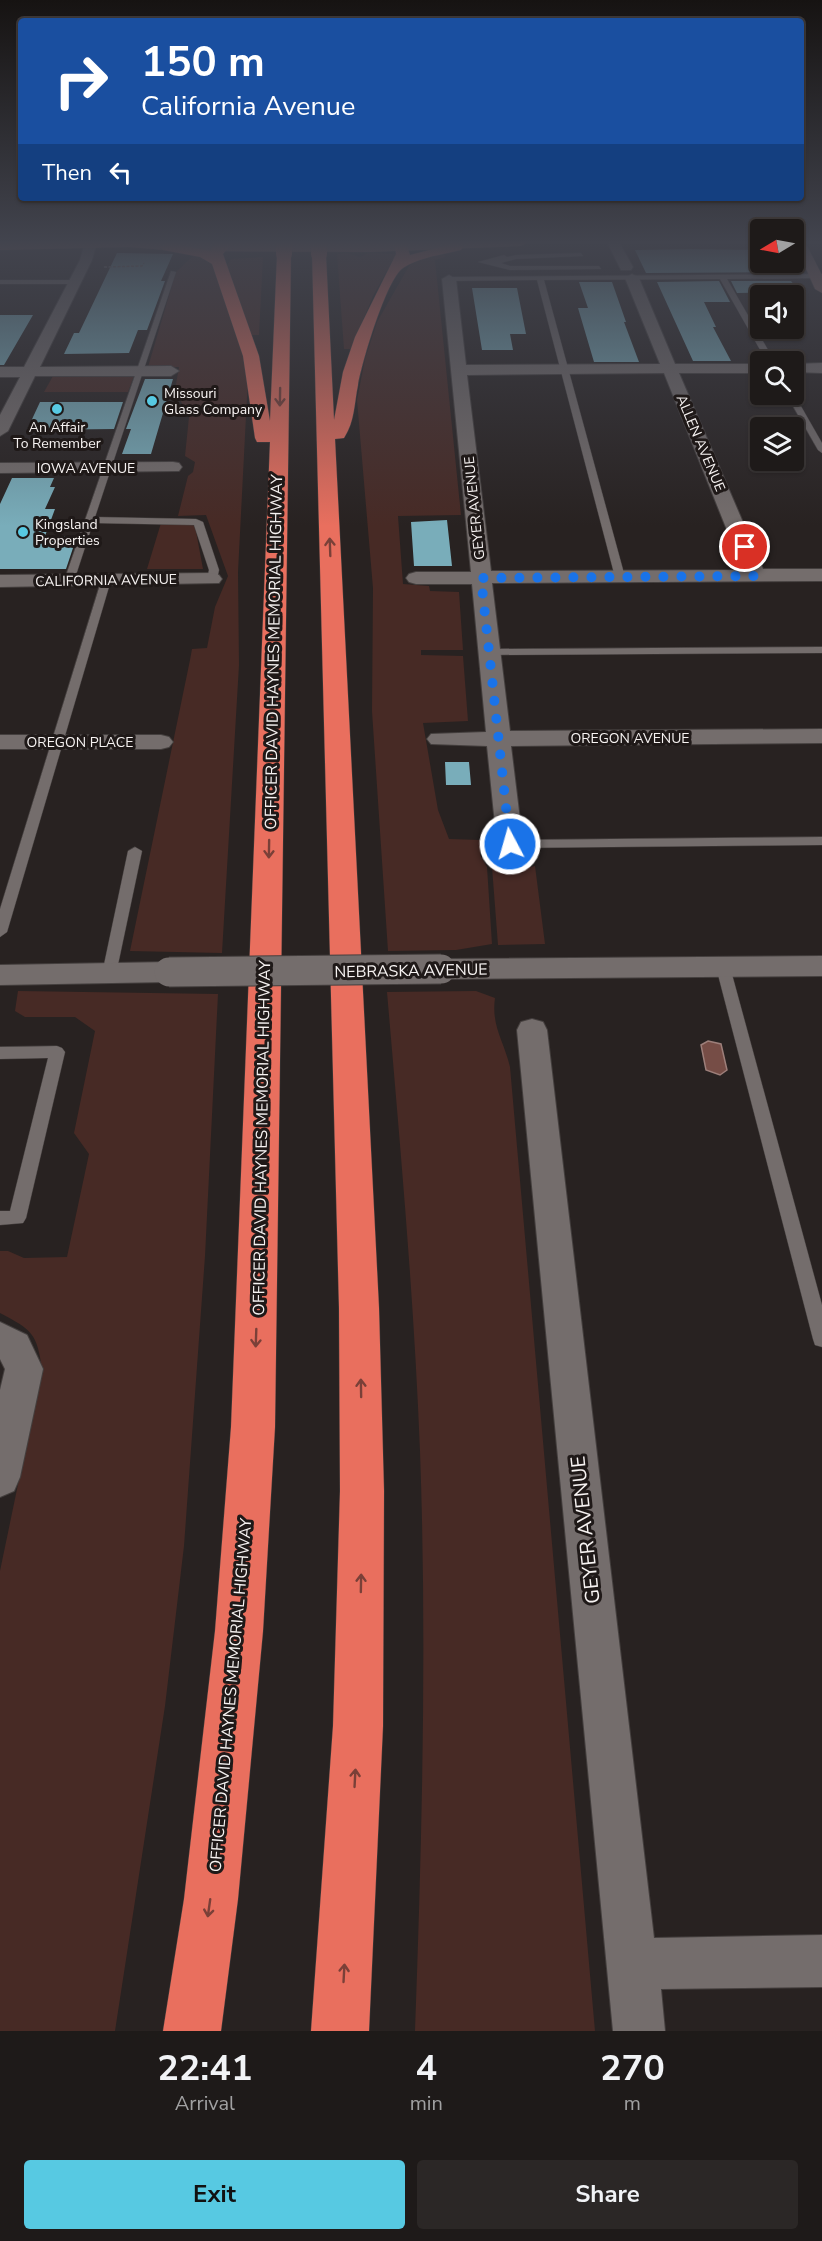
<!DOCTYPE html>
<html lang="en">
<head>
<meta charset="utf-8">
<style>
	body { margin:0; font-family:"Nunito Sans",sans-serif; background:#2b2726; color:#f1f3f6; height:100vh; display:flex; flex-direction:column; font-size:22px; white-space:nowrap }
	* { box-sizing:border-box; margin:0 }
	p { font-size:20px; color:#a1a1a2 }
	.icon { flex:none; width:33px; height:33px; fill:none; stroke:currentColor; stroke-width:2; stroke-linecap:round; stroke-linejoin:round }
	.map { position:relative; height:2031px; overflow:hidden }
	.sheet { display:flex; flex-direction:column; background:#1e1a19; flex:1 }
	.sheet>* { flex:none }
	.guide { position:absolute; left:18px; top:18px; width:786px; height:183px; border-radius:6px; box-shadow:0 2px 4px #0004,0 0 0 2px #3c3838; background:#1a4fa0; color:#fff; overflow:hidden }
	.needle { width:39px; rotate:260deg }
	.tools { position:absolute; left:750px; top:219px; display:grid; gap:12px }
	.tools a { display:grid; place-items:center; width:54px; height:54px; border-radius:6px; background:#1e1a19; box-shadow:0 2px 4px #0004,0 0 0 2px #3c3838; font-size:30px }
	.pin { position:absolute; display:grid; place-items:center; width:51px; height:51px; color:#fff; margin:-26px; border:3px solid #fff; border-radius:50%; box-shadow:0 2px 6px #0007 }
	.me { position:absolute; width:66px; margin:-33px; rotate:354deg; stroke-linejoin:round; filter:drop-shadow(0 0 4px #0008) }
	.turn { display:flex; align-items:center; gap:21px; height:126px; padding:0 24px; font-size:27px }
	.turn .icon { width:78px; height:78px; stroke-width:2.5 }
	.turn b { display:block; font-size:42px; line-height:51px }
	.then { display:flex; align-items:center; height:57px; padding:0 24px; background:#0003; gap:12px; font-size:22px }
	.eta { display:flex; justify-content:space-evenly; align-items:center; height:102px; text-align:center }
	.eta b { font-size:36px; font-weight:700; line-height:42px }
	.primary-button { display:flex; gap:12px; margin-top:auto; padding:12px 24px }
	.primary-button a { flex:1; height:69px; border-radius:6px; background:#57c9e2; color:#111; font-size:24px; font-weight:700; line-height:69px; text-align:center }
	.primary-button a+a { background:#2b2726; color:#f1f3f6 }
	.map>svg:first-child { display:block }
	.green { fill:#472a25 }
	.water { fill:#764d46; stroke:#9d7f7a; stroke-width:1.5 }
	.building { fill:#79adba }
	.lines { fill:none; stroke-linecap:round; stroke-linejoin:round }
	.service-casing { stroke:#443f3e; stroke-width:1 }
	.minor-casing { stroke:#443f3e; stroke-width:2 }
	.secondary-casing { stroke:#443f3e; stroke-width:1 }
	.primary-casing { stroke:#443f3e; stroke-width:1 }
	.motorway-casing { stroke:#443f3e; stroke-width:1 }
	.path { stroke:#7e7978; stroke-width:1.5; stroke-dasharray:3 1.5; stroke-linecap:butt }
	.service { fill:#746d6c; fill-rule:evenodd }
	.minor { fill:#746d6c; fill-rule:evenodd }
	.secondary { fill:#976e68; fill-rule:evenodd }
	.primary { fill:#ba6e64; fill-rule:evenodd }
	.motorway { fill:#e96f5e; fill-rule:evenodd }
	.minor-bridge-casing { stroke:#443f3e; stroke-width:31; stroke-linecap:butt }
	.motorway-bridge-casing { stroke:#443f3e; stroke-width:16; stroke-linecap:butt }
	.minor-bridge { stroke:#746d6c; stroke-width:29 }
	.motorway-bridge { stroke:#e96f5e; stroke-width:16 }
	.oneway { stroke:#7a4038 }
	.route { stroke:#1a73e8; stroke-width:10; stroke-dasharray:0 18 }
	.poi-dot { fill:#57c9e2; stroke:#1f1918; stroke-width:2 }
	.labels { text-anchor:middle; stroke-width:6; stroke-linejoin:round; paint-order:stroke }
	.far-poi-label { font-size:14px; fill:#f7f3f2; stroke:#1f1918; text-anchor:start }
	.far-street-label { font-size:14px; fill:#f7f3f2; stroke:#1f1918 }
	.street-label { font-size:16px; fill:#f7f3f2; stroke:#1f1918 }
	.near-street-label { font-size:20px; fill:#f7f3f2; stroke:#1f1918 }
</style>
</head>
<body>
<div class="map">
<svg width="822" height="2031" viewBox="0 0 822 2031">
	<rect width="100%" height="100%" fill="#282221"/>
	<path class="green" d="M347 253 360 257 368 253 396 254 373 296 351 349H344L337 254Z
		M444 254 445 257 435 260 461 515 398 516 403 584 429 586 430 591 459 592 463 650H421V655L463 656 468 721 423 723 438 810 449 839 480 840V855L487 867 492 944 456 950 388 951 372 711 373 588 357 400 365 359 377 322 409 266 418 259Z
		M194 255H200L213 264 239 336 248 377 238 572 239 665 222 953 130 951 190 660 192 649 207 648 215 607 228 576 206 515 178 516 188 476 193 472 195 462 185 456 189 417 175 390 179 367H148L176 272Z
		M263 257 259 335H251L226 267 231 259Z
		M53 376H134L128 392H44Z
		M161 523H190L195 526 203 569H147Z
		M535 866 545 944 498 945 492 867 515 871Z
		M18 991 218 994 205 1256 184 1546 165 1706 115 2031H0V1571L42 1369C37 1333 32 1330 0 1313V1251H8L24 1258 67 1257 89 1154 74 1133 95 1031 75 1017H25L15 1011Z
		M476 991 495 998C491 1026 504 1041 510 1067L595 2031H415C422 1838 427 1644 420 1451 414 1297 400 1144 387 992Z"/>
	<path class="water" d="M708 1041 721 1044 727 1070 720 1075 706 1070 701 1045Z"/>
	<path class="building" d="M691 249 760 250V267H781L785 272 646 273 635 250Z
		M117 253 173 254 161 281H165L147 330H138L129 353 64 354 74 333H79Z
		M719 281 730 302H704L716 327H713L731 361H693L657 282Z
		M731 281H791L800 292 737 293Z
		M579 282H612L626 322H624L639 362H594L578 308H588Z
		M472 288H517L526 334H510L513 350H482Z
		M0 315H33L4 365H0Z
		M145 379H173L151 454H122L131 429H126Z
		M40 402H123L114 429 27 430Z
		M12 478H54L50 487H55L45 509H55L45 536H77L66 569H0V504Z
		M447 520 452 566H414L411 522Z
		M445 762H469L471 785H446Z"/>
	<g class="lines">
		<defs>
			<path id="service" d="M581 253 583 256 516 259 501 263 510 266H599L601 269 510 270 478 262 504 255 507 257 516 255Z
				M171 271 176 272 95 517 196 519 203 522 219 570 217 579 212 582 207 579 209 570 194 525 93 523 74 581 65 583 64 581Z
				M822 274V278L727 279 775 362H767L720 279 544 280 625 577 620 580 615 577 537 280 449 281 446 279 449 277Z
				M0 280H75L78 282 75 284H0Z
				M786 394H794L822 443V453L818 450Z
				M102 578 111 580 7 932 0 937V909Z
				M822 647V653L489 655 484 652 489 649Z
				M822 837V845L510 848 503 844 510 840Z
				M135 847 142 851 116 974 109 979 102 974 128 851Z
				M723 962 730 967 822 1305V1347L815 1345 813 1339 716 967Z
				M57 1046 62 1048 65 1052 26 1218 23 1223 0 1225V1211H10L48 1058 0 1059V1047Z"/>
			<path id="minor" d="M85 242H97L92 260 40 367 171 366 179 371 171 376H35L8 431 0 436V415L20 377H0V367H24L80 260Z
				M607 242H619L633 267 631 270H621Z
				M632 274 639 278 675 364H760V373H679L763 569H822V581L492 583 510 731 822 729V743L511 746 523 844 519 850 510 852 501 850 497 844 487 746 431 744 427 739 431 734 486 732 472 584H416L409 582 406 578 409 574 416 572H471L442 279 449 275 456 279 466 365 660 364 625 278ZM664 373 743 570 491 571 467 375Z
				M822 363V373L794 372V364Z
				M173 462 179 463 182 467 179 471 0 473V463Z
				M212 573 219 575 222 579 219 583 0 587V575Z
				M0 735H161L169 737 173 742 169 747 161 749H0Z
				M822 956V976L441 979 431 976 427 969 431 962 441 959Z
				M169 962 179 965 184 972 179 979 169 982 0 985V965Z
				M532 1019 543 1022 547 1030 654 1938 822 1935V1987L661 1989 665 2031H613L517 1030 521 1022Z
				M0 1322 27 1335 43 1369 20 1477 14 1491 0 1497V1390L5 1369 0 1359Z"/>
			<path id="secondary" d="M794 242H805L822 275V293L815 289Z"/>
			<path id="primary" d="M0 242H528L521 246 371 252 178 251 129 247 0 250Z"/>
			<path id="motorway" d="M216 242H233L223 254 259 356 270 421 277 254 284 250 291 254 275 1427 263 1631 238 1899 221 2031H163L184 1899 215 1631 231 1427 270 442H257L255 438 243 356 212 264 200 257 163 250 161 247 168 243 210 251Z
				M384 242 406 243 410 255 456 243 463 247 461 250C442 255 420 257 403 268 386 280 362 362 358 385 354 404 355 421 344 438L335 439 379 1308 384 1491 383 1726 369 2031H311L333 1726 340 1491 339 1308 312 254 319 250 326 254 334 420 343 372 355 337 396 254 395 248Z"/>
		</defs>
		<use href="#service" class="service-casing"/>
		<use href="#minor" class="minor-casing"/>
		<use href="#secondary" class="secondary-casing"/>
		<use href="#primary" class="primary-casing"/>
		<use href="#motorway" class="motorway-casing"/>
		<path class="path" d="M104 267 142 266 144 263"/>
		<use href="#service" class="service"/>
		<use href="#minor" class="minor"/>
		<use href="#secondary" class="secondary"/>
		<use href="#primary" class="primary"/>
		<use href="#motorway" class="motorway"/>
		<defs>
			<path id="minor-bridge" d="M169 972 441 969"/>
			<path id="motorway-bridge" d="M284 242V254
				M319 242V254"/>
		</defs>
		<use href="#minor-bridge" class="minor-bridge-casing"/>
		<use href="#motorway-bridge" class="motorway-bridge-casing"/>
		<use href="#minor-bridge" class="minor-bridge"/>
		<use href="#motorway-bridge" class="motorway-bridge"/>
	</g>
	<defs><path id="oneway-shaft" d="M-6 0H5M1.5-3L5.5 0L1.5 3" fill="none" stroke-width="1.6" stroke-linecap="round" stroke-linejoin="round" transform="scale(1.5)"/></defs>
	<g class="oneway">
		<use href="#oneway-shaft" transform="translate(280 397) rotate(91)"/>
		<use href="#oneway-shaft" transform="translate(330 547) rotate(-92)"/>
		<use href="#oneway-shaft" transform="translate(269 849) rotate(91)"/>
		<use href="#oneway-shaft" transform="translate(256 1338) rotate(92)"/>
		<use href="#oneway-shaft" transform="translate(361 1388) rotate(-91)"/>
		<use href="#oneway-shaft" transform="translate(361 1583) rotate(-89)"/>
		<use href="#oneway-shaft" transform="translate(355 1778) rotate(-87)"/>
		<use href="#oneway-shaft" transform="translate(209 1908) rotate(98)"/>
		<use href="#oneway-shaft" transform="translate(344 1973) rotate(-87)"/>
	</g>
	<linearGradient id="sky" x2="0" y2="1"><stop stop-color="#161312"/><stop offset="0.46" stop-color="#42444e"/><stop offset="1" stop-color="#42444e" stop-opacity="0"/></linearGradient>
	<rect width="822" height="526" fill="url(#sky)"/>
	<g class="lines">
		<path class="route" d="M510 844 481 578 756 576 745 547"/>
	</g>
	<g class="poi-dot">
		<circle cx="152" cy="401" r="6"/>
		<circle cx="57" cy="409" r="6"/>
		<circle cx="23" cy="532" r="6"/>
	</g>
	<g class="labels">
		<g class="far-poi-label">
			<text x="164" y="398">Missouri<tspan x="164" dy="16">Glass Company</tspan></text>
			<text x="57" y="432" text-anchor="middle">An Affair<tspan x="57" dy="16">To Remember</tspan></text>
			<text x="35" y="529">Kingsland<tspan x="35" dy="16">Properties</tspan></text>
		</g>
		<g class="far-street-label">
			<text transform="translate(701 443) rotate(67)" y="5">ALLEN AVENUE</text>
			<text x="86" y="473">IOWA AVENUE</text>
			<text transform="translate(474 508) rotate(-96)" y="5">GEYER AVENUE</text>
			<text transform="translate(106 580) rotate(-1)" y="5">CALIFORNIA AVENUE</text>
			<text x="630" y="743">OREGON AVENUE</text>
			<text x="80" y="747">OREGON PLACE</text>
		</g>
		<g class="street-label">
			<text transform="translate(273 652) rotate(-89)" y="6">OFFICER DAVID HAYNES MEMORIAL HIGHWAY</text>
			<text transform="translate(411 970) rotate(-1)" y="6">NEBRASKA AVENUE</text>
			<text transform="translate(261 1138) rotate(-89)" y="6">OFFICER DAVID HAYNES MEMORIAL HIGHWAY</text>
			<text transform="translate(230 1695) rotate(-85)" y="6">OFFICER DAVID HAYNES MEMORIAL HIGHWAY</text>
		</g>
		<g class="near-street-label">
			<text transform="translate(585 1530) rotate(-96)" y="7">GEYER AVENUE</text>
		</g>
	</g>
</svg>
<div class="tools">
<a><svg class="needle" viewBox="-14 -14 28 28"><path d="M0-13l5 13h-10z" fill="#e53935"/><path d="M0 13l5-13h-10z" fill="#a1a1a2"/></svg></a>
<a><svg class="icon" aria-label="sound" viewBox="0 0 24 24"><path d="M4 9h4l5-4v14l-5-4H4zM17 9q2 3 0 6"/></svg></a>
<a><svg class="icon" aria-label="search" viewBox="0 0 24 24"><circle cx="10" cy="10" r="6"/><path d="M15 15l6 6"/></svg></a>
<a><svg class="icon" aria-label="layers" viewBox="0 0 24 24"><path d="M12 4l9 5-9 5-9-5zM3 14l9 5 9-5"/></svg></a>
</div>
<div class="pin" style="left:745px;top:547px;background:#d93025"><svg class="icon" aria-label="arrive" viewBox="0 0 24 24"><path d="M6 21V4h12l-3 4 3 4H6"/></svg></div>
<svg class="me" style="left:510px;top:844px" viewBox="-20 -20 40 40"><circle r="17" fill="#1a73e8" stroke="#fff" stroke-width="3"/><path d="M0-11L8 9 0 5-8 9z" fill="#fff"/></svg>
<div class="guide">
<div class="turn"><svg class="icon" aria-label="right" viewBox="0 0 24 24"><path d="M7 20v-9h11M14 6l5 5-5 5"/></svg><div><b>150 m</b>California Avenue</div></div>
<div class="then">Then<svg class="icon" aria-label="left" viewBox="0 0 24 24"><path d="M17 20v-9H6M10 6l-5 5 5 5"/></svg></div>
</div>
</div>
<section class="sheet">
<div class="eta">
<div><b>22:41</b><p>Arrival</p></div>
<div><b>4</b><p>min</p></div>
<div><b>270</b><p>m</p></div>
</div>
<div class="primary-button"><a>Exit</a><a>Share</a></div>
</section>
</body>
</html>
